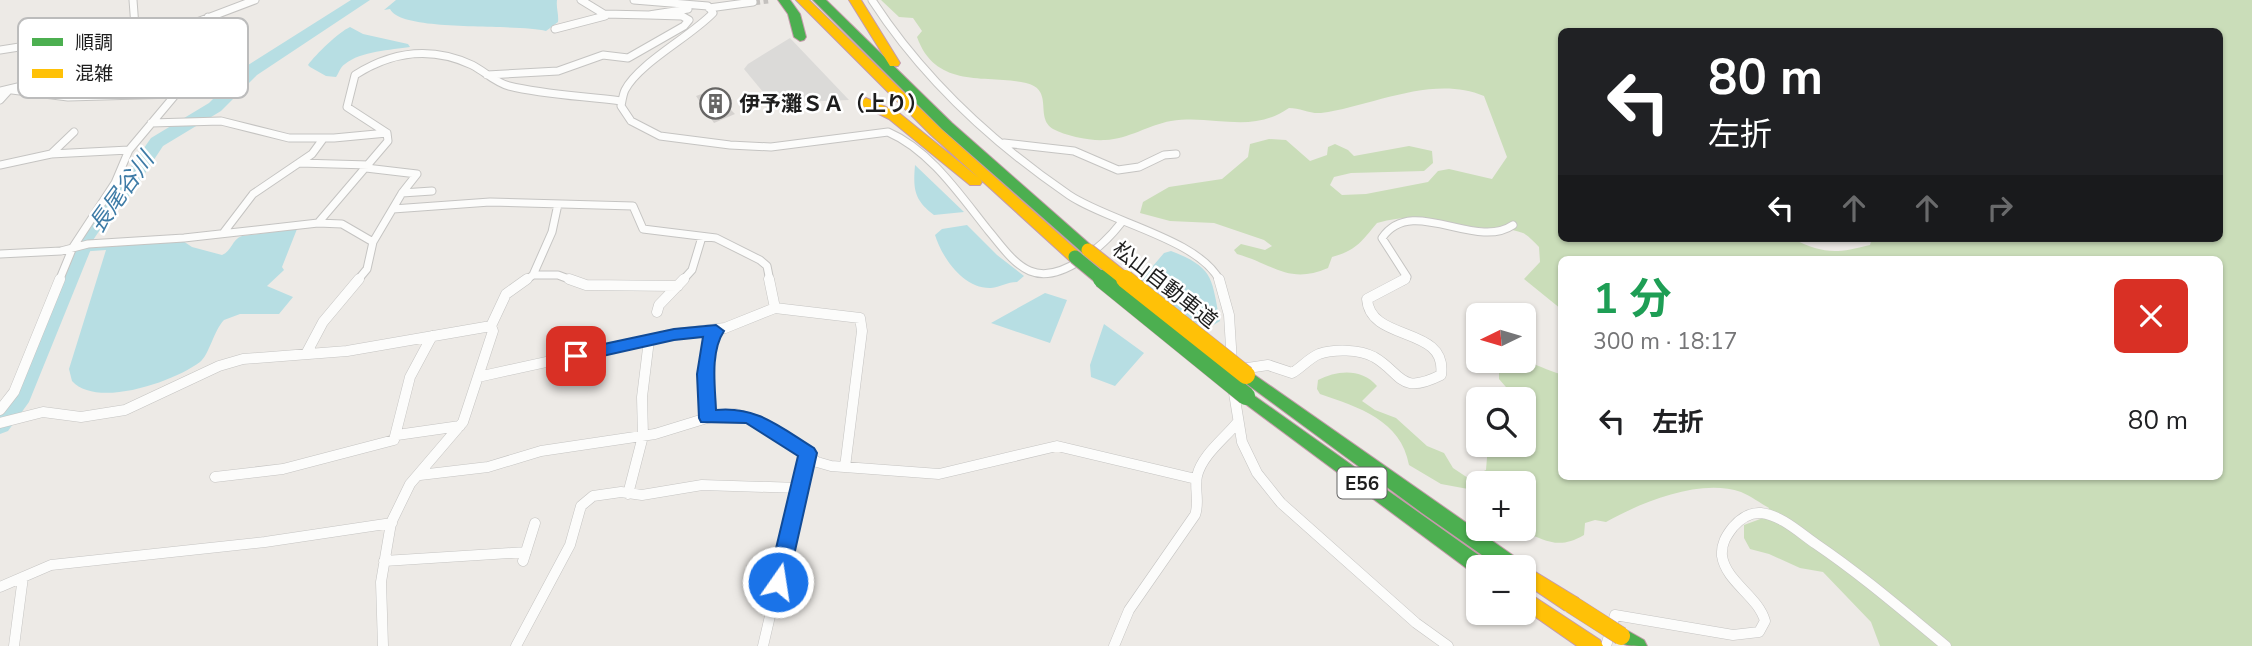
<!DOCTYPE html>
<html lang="ja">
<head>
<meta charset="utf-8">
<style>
	body { margin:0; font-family:"Nunito Sans","Noto Sans JP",sans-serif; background:#f6f6f6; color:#202124; height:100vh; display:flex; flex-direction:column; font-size:26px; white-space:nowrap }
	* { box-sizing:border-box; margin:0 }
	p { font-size:23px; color:#757577 }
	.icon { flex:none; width:38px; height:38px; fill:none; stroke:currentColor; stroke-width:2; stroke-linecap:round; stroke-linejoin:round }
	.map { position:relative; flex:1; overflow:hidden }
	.side { position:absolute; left:1558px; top:256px; width:665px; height:224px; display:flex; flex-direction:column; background:#fff; border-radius:10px; box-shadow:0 2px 5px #0004 }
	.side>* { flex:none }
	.banner { position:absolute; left:1558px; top:28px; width:665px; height:214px; border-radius:10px; box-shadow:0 2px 5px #0004; background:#202124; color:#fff; overflow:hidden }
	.needle { width:46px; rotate:265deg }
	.fabs { position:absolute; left:1466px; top:303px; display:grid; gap:14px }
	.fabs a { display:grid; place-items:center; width:70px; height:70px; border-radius:10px; background:#fff; box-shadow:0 2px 5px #0004; font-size:35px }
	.pin { position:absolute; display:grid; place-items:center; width:60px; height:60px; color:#fff; margin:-30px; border-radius:14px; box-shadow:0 4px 10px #0006 }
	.me { position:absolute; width:77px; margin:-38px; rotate:13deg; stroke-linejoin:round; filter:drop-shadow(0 0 5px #0008) }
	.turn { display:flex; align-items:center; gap:24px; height:147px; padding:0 35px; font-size:32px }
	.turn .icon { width:91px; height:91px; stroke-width:2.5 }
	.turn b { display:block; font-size:49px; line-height:60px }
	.lanes { display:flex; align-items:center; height:66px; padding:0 35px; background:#0003; justify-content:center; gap:35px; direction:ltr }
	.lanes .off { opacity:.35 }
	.round { display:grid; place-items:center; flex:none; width:74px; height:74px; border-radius:10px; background:#f6f6f6 }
	.headline { display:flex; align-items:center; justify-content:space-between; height:119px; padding:0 35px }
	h1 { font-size:42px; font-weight:700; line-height:52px; color:#1e9e55 }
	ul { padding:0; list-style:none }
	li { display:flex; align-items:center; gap:21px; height:91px; padding:0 35px }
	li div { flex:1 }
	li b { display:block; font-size:26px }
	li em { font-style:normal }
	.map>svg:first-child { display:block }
	.religious { fill:#dbdad8 }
	.forest { fill:#caddb9; fill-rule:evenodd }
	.water { fill:#b7dee3 }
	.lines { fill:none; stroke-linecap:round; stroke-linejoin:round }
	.river { fill:#b7dee3; fill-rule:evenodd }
	.building { fill:#d5d2cf }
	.street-tunnel { stroke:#c4c1be; stroke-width:7; stroke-dasharray:7 3.5; stroke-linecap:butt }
	.street-far1-casing { stroke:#c5c4c2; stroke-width:9 }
	.street-casing { stroke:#c5c4c2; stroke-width:11 }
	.fast-casing { stroke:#c59bab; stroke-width:2 }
	.slow-casing { stroke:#c59bab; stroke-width:2 }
	.street-far1 { stroke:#fcfcfb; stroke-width:7 }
	.street { stroke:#fcfcfb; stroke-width:10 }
	.fast { fill:#4caf50; fill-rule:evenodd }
	.slow { fill:#ffc107; fill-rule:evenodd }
	.fast-bridge-far1-casing { stroke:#c59bab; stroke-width:15; stroke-linecap:butt }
	.fast-bridge-casing { stroke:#c59bab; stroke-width:19; stroke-linecap:butt }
	.slow-bridge-far1-casing { stroke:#c59bab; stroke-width:15; stroke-linecap:butt }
	.slow-bridge-casing { stroke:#c59bab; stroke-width:19; stroke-linecap:butt }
	.fast-bridge-far1 { stroke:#4caf50; stroke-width:13 }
	.fast-bridge { stroke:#4caf50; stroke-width:18 }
	.slow-bridge-far1 { stroke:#ffc107; stroke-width:13 }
	.slow-bridge { stroke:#ffc107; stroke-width:18 }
	.route { fill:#1a73e8; stroke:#114b97; stroke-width:2 }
	.labels { text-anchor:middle; stroke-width:5; stroke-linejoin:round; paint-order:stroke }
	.shield { fill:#fff; stroke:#626262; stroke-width:2 }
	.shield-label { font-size:19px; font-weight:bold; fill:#1e1e1e }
	.poi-label { font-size:21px; font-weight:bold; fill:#1e1e1e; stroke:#fff; text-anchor:start }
	.street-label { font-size:21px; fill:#1e1e1e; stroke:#fff }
	.water-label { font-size:23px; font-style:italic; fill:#3d7ba6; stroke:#fff }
	.key { fill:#fff; stroke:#bcbcbc; stroke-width:2 }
	.key-label { font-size:19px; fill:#1e1e1e }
</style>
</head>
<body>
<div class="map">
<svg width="2252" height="646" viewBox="0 0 2252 646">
	<rect width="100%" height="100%" fill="#edeae6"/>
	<path class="religious" d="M790 38 849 100 772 103 744 69 748 64Z"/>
	<path class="forest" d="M881 0H2252V646H1880L1871 622 1823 572 1800 568 1769 554 1750 549 1744 538V525L1763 518 1769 508C1760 503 1751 496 1741 492 1700 478 1642 502 1606 522L1595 520 1585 523 1584 535C1554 553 1541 535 1514 529L1524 528V483H1479V491L1441 484 1409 465C1401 420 1358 407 1320 394L1317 389 1318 380C1337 370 1362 368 1377 386L1362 401 1375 410 1396 418 1427 446 1444 453 1453 468 1468 478 1486 470 1488 445 1524 444V399H1511L1512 394 1499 379V369C1519 350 1538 369 1561 374V476H2219V259H1561V309L1524 279 1540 262 1539 247C1534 242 1529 236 1523 233 1510 228 1499 229 1485 228 1443 225 1423 210 1377 223 1361 242 1357 250 1332 257L1328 268C1289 285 1273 264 1237 254L1234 250 1241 244 1265 250 1272 246 1264 240 1214 223 1170 221 1140 213 1143 202 1169 187 1222 179 1248 157 1250 144 1269 139 1286 140 1310 161 1327 155 1328 147 1335 144 1348 150 1354 156 1409 146 1432 151 1433 163 1424 171 1351 173 1334 177 1330 185 1342 195 1366 194 1428 182 1438 171 1449 169 1492 179 1507 157 1484 96C1433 74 1372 106 1321 113 1310 114 1300 108 1289 108 1250 135 1214 114 1171 121 1148 125 1129 139 1105 140 1090 141 1066 136 1053 129 1034 117 1055 90 1026 83 986 74 936 90 917 37L922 31 913 18 899 17ZM1561 32H2219V238H1872L1870 245C1835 254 1824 254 1791 238H1561Z"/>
	<path class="water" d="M396 0H557C556 8 559 15 558 22L546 31C519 23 401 33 390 9L384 10Z
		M350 27 363 34 408 44 410 47C391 50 361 51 345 64 340 67 339 73 336 77L326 76 310 67 308 65C316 54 339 32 350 27Z
		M915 165 964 212 934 215C914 200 913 189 915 165Z
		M967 225 997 255 1024 276 1017 282C1007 282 1000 287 991 288 964 289 942 258 935 235L942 229Z
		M297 229 282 267 284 270 267 286 293 297 279 314H240L224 320C214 330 209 355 200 362 175 381 97 409 72 381L69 369 106 250 78 252 79 249 183 241 192 247 222 255C232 251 232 239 242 236Z
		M1171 251C1215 268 1211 278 1220 321L1205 330 1141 280 1164 253Z
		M1045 293 1067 300 1050 343 991 323Z
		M1104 324 1144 353 1115 386 1091 377 1090 365Z"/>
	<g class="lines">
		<path class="river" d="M351 0H370L257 75 221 111 163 146 132 193 110 215 89 246 91 249 29 402 8 431 0 434V409L8 398 71 249 77 244 75 241 96 207 118 185 151 138 209 103 245 67Z"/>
	</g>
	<path class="building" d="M715 89 723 91 725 99 731 106 728 107 735 114 714 123 696 96Z"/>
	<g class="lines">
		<path class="street-tunnel" d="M753 2 768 0"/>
		<defs>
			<path id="street-far1" d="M133 0 135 27 147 41
				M581 0 604 14 649 15
				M634 0 708 6 713 13C690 37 639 63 625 90 623 94 622 101 621 106L631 121 660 136 730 145 771 147 888 132C930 150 960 195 988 230 1000 244 1013 264 1030 271 1061 284 1104 245 1121 223
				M872 0C922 77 993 143 1069 195 1109 222 1199 239 1220 281
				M709 8 753 2
				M555 29 605 16
				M0 50 51 42 134 23
				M487 75 558 71 603 55 628 58 684 26 689 20 682 16 649 15 688 9
				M12 90 68 97 175 94
				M0 91 39 82 255 0
				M0 100 10 89
				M151 123 221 121 289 138H334L387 133
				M1004 143 1074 151 1118 170 1139 167 1164 155 1176 154
				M51 154 74 132
				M299 163 369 165
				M0 165 51 154 129 150
				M366 168 417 174 402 193 373 242
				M402 193 432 191
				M393 209 490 202 633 206 643 229 716 238 760 260 767 266 770 281
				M318 223 342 224 373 242 367 269 357 281
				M224 232 253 194 312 154 323 139
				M0 254 61 251 88 244 184 238 318 223 388 141 387 133 347 107 355 75C393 51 431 46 472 65 484 71 496 83 509 86 545 95 585 96 621 101
				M533 275H558L574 281
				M59 281 73 247 115 183 129 150 192 75 208 17
				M525 281 533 275 552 232 558 204
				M682 281 692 270 702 237
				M1403 281 1407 277 1382 238C1412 194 1475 251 1513 225"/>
			<path id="street" d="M569 279 586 285 678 286
				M769 279 775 308
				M1219 279 1229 315 1232 363
				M657 312 659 305 684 279
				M491 326 506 294 527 279
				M306 354 323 322 359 279
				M1241 369 1268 365 1292 373C1301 368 1309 358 1319 354 1334 349 1359 349 1374 357 1402 373 1399 396 1441 375 1448 325 1370 343 1367 299L1405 279
				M478 377 674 334 725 328 775 308 860 318 862 331 845 467
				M1233 387 1242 442 1257 473 1281 503 1416 623 1448 646
				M0 410 14 392 60 279
				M707 418 706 374 712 335 716 330
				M0 423 43 412 81 417 125 410 219 366 243 359 347 351 491 326 493 331 463 422 410 484 391 523 381 582 383 646
				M397 435 460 426
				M420 475 488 467 541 451 655 434 707 418 736 414 760 421 817 462 831 466 939 474 1057 446 1196 479
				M215 477 283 469 394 440 410 377 432 336
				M628 494 643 436 642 397 649 340
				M384 561 526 552
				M523 561 535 523
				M0 587 51 565 265 542 392 523
				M14 646 23 577
				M516 646 570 545 581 506 593 496 621 492 642 495 702 485 800 488
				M763 646 808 453
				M1114 646 1129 610 1195 515C1200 502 1194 489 1197 476 1202 455 1224 439 1237 423
				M1606 646 1615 615 1733 635 1759 632 1765 621C1758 596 1726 582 1722 556 1721 544 1726 536 1733 527 1740 519 1749 512 1761 513 1781 515 1800 533 1816 544 1863 576 1902 610 1946 646"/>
			<path id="fast" d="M778 0H790L800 14 806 37 804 40 800 41 794 37 788 14Z
				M813 0H826L952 123 1093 247 1095 250 1093 253H1083L942 129Z
				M1246 369 1521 561 1523 567H1499L1422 513 1240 379 1238 375 1240 371Z
				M1246 390 1487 561 1489 567H1479V575L1473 573 1240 400 1238 396 1240 392Z
				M1621 627 1644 640 1647 646C1633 646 1618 646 1611 636L1614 630Z"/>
			<path id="slow" d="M796 0H809L941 129 1080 253 1082 257 1080 261H1070L980 179 982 182 980 185H970L889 119 861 105 860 102 866 98 899 113 979 178 931 135Z
				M849 0H861L900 63 898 66H890Z
				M1524 565 1578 598 1581 604 1578 610 1571 612 1564 610 1524 583V567H1518Z
				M1524 590 1600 640 1603 646H1577L1524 609Z"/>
		</defs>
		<use href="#street-far1" class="street-far1-casing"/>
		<use href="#street" class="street-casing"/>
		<use href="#fast" class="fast-casing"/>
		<use href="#slow" class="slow-casing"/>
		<use href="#street-far1" class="street-far1"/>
		<use href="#street" class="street"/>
		<use href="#fast" class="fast"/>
		<use href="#slow" class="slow"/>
		<defs>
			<path id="fast-bridge-far1" d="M1075 257 1104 281"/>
			<path id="fast-bridge" d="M1102 279 1246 396"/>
			<path id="slow-bridge-far1" d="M1088 250 1127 281"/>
			<path id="slow-bridge" d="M1125 279 1246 375
				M1571 604 1621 636"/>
		</defs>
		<use href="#fast-bridge-far1" class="fast-bridge-far1-casing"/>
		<use href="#fast-bridge" class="fast-bridge-casing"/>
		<use href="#slow-bridge-far1" class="slow-bridge-far1-casing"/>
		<use href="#slow-bridge" class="slow-bridge-casing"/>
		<use href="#fast-bridge-far1" class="fast-bridge-far1"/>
		<use href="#fast-bridge" class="fast-bridge"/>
		<use href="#slow-bridge-far1" class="slow-bridge-far1"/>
		<use href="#slow-bridge" class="slow-bridge"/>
	</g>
	<path class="route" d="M716 325 724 331C710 352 715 386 716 410 757 406 780 427 814 448L817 453 788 582 785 588 778 590 771 588 768 582 798 456 746 423 701 422 699 418 697 374 703 337 674 340 576 362 568 356 576 350 674 329Z"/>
	<defs>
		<symbol id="building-ring" viewBox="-11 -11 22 22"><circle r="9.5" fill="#fff" stroke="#666564" stroke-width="1.5"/><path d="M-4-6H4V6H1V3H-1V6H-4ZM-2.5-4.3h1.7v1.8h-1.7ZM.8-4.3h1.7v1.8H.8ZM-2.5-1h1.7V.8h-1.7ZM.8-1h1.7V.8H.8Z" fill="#666564"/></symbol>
	</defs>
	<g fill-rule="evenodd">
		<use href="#building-ring" x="698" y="86" width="35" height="35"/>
	</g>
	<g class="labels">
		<rect class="shield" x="1337.5" y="467.5" width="49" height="31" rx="5"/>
		<g class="shield-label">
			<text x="1362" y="490">E56</text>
		</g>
		<g class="poi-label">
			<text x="739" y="111">伊予灘ＳＡ（上り）</text>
		</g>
		<g class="street-label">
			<text transform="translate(1165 285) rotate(38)" y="7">松山自動車道</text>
		</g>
		<g class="water-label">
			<text transform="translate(121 192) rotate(-54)" y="8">長尾谷川</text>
		</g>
	</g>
	<rect x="18" y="18" width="230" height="80" rx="10" class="key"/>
	<rect x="32" y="38" width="31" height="8" fill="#4caf50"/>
	<rect x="32" y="69" width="31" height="9" fill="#ffc107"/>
	<g class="key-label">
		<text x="75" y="49">順調</text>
		<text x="75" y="80">混雑</text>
	</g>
</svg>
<div class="fabs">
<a><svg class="needle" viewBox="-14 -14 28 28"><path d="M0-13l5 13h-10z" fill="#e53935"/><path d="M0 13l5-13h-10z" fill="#757577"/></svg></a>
<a><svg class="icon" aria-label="search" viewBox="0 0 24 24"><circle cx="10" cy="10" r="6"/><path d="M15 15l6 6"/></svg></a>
<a>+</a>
<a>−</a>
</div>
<div class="pin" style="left:576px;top:356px;background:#d93025"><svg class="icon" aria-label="arrive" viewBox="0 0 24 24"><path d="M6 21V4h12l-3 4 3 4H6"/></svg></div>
<svg class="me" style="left:778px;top:582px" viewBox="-20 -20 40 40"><circle r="17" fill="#1a73e8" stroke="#fff" stroke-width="3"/><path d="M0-11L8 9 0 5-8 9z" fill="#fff"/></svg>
<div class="banner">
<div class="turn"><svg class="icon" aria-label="left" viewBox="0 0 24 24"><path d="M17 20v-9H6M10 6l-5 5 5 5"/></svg><div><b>80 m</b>左折</div></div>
<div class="lanes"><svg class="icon" aria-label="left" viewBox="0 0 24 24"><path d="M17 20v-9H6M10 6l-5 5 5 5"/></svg><svg class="icon off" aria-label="ahead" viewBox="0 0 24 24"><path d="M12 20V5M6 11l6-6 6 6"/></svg><svg class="icon off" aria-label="ahead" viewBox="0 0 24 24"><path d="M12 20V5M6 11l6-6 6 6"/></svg><svg class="icon off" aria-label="right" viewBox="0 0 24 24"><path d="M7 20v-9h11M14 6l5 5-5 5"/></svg></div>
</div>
<section class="side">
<div class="headline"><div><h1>1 分</h1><p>300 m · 18:17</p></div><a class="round" style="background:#d93025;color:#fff"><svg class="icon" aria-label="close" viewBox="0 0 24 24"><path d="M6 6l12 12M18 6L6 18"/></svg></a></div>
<ul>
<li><svg class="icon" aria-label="left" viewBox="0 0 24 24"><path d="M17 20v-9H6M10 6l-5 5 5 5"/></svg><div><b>左折</b></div><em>80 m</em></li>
</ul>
</section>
</div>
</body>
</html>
